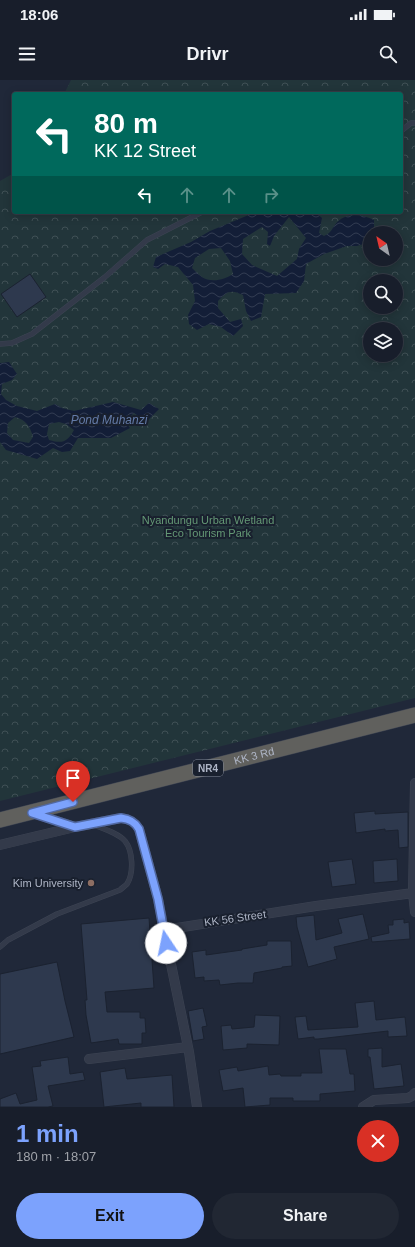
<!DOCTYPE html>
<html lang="en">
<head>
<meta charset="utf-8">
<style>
	body { margin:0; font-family:Helvetica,sans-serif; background:#212733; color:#f1f3f6; height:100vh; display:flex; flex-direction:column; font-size:15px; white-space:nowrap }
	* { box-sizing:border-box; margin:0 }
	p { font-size:13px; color:#9fa2a9 }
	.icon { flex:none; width:22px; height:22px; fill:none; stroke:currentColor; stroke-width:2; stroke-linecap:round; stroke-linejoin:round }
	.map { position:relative; height:1027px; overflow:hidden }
	.panel { display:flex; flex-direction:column; background:#181e2b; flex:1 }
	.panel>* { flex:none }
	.banner { position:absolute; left:12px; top:12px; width:391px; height:122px; border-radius:4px; box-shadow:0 2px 10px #0003,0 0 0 1px #363c47; background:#00695c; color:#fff; overflow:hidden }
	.needle { width:26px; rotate:326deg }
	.buttons { position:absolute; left:363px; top:146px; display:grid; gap:8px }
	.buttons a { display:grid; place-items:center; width:40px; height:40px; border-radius:50%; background:#181e2b; box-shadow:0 2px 10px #0003,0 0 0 1px #363c47; font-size:20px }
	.pin { position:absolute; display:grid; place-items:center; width:34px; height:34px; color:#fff; margin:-41px -17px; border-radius:50% 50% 50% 0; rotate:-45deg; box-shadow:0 0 4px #0007 }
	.pin .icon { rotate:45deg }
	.me { position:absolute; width:44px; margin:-22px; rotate:349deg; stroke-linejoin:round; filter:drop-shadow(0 0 3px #0008) }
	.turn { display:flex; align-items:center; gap:14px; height:84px; padding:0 16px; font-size:18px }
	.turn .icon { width:52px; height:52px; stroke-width:2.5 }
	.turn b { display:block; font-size:28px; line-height:34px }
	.lanes { display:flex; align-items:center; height:38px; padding:0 16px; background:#0003; justify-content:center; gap:20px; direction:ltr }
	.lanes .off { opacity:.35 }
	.round { display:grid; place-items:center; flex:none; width:42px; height:42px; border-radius:21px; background:#212733 }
	.summary { display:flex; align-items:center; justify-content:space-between; height:68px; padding:0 16px }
	h1 { font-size:24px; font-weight:600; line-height:30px; color:#7ca2fd }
	.button { display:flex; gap:8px; margin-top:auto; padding:8px 16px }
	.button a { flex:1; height:46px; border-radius:24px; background:#7ca2fd; color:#111; font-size:16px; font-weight:600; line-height:46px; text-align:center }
	.button a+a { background:#212733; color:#f1f3f6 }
	.status { display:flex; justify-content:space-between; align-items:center; height:28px; padding:0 20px; background:#181e2b; direction:ltr }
	.status svg { height:11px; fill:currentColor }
	header { display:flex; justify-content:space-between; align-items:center; height:52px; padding:0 16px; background:#181e2b; font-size:18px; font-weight:600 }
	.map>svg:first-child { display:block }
	.park { fill:url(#park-crowns); fill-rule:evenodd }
	.water { fill:url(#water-waves); fill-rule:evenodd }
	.building { fill:#2e394e; stroke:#1b2230 }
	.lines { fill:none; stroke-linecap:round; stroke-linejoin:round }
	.service-casing { stroke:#3d4453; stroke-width:5.5 }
	.minor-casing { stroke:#3d4453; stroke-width:10 }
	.trunk-casing { stroke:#3b4251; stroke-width:16 }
	.service { stroke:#333a4a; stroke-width:4.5 }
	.minor { stroke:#333a4a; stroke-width:9 }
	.trunk { stroke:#60605d; stroke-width:15 }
	.route-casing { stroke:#5169a4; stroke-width:10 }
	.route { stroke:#7ca2fd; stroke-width:7 }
	.education-dot { fill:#8d6e63; stroke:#19202e; stroke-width:1.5 }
	.labels { text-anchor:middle; stroke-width:4; stroke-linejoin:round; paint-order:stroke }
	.shield { fill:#19202e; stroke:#818898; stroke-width:1 }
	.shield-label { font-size:10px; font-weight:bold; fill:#aeb5c6 }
	.park-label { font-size:11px; fill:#649875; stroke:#19202e }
	.street-label { font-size:11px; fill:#aeb5c6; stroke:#19202e }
	.poi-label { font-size:11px; fill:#aeb5c6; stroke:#19202e; text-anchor:end }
	.water-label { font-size:12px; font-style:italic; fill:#647ba8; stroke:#19202e }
</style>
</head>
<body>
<div class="status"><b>18:06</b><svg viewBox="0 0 49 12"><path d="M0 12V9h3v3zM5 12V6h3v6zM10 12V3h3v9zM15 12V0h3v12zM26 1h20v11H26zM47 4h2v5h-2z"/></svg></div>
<header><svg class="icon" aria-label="menu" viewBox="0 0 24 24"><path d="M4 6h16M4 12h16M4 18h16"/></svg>Drivr<svg class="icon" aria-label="search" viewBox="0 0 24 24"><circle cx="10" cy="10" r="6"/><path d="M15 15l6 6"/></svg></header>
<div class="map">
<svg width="415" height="1027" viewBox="0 0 415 1027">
	<defs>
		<pattern id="park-crowns" width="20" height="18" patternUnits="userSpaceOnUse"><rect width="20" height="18" fill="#22353a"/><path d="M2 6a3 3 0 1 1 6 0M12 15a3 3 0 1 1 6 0" fill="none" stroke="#405055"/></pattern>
		<pattern id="water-waves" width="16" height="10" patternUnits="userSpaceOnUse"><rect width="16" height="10" fill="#131e37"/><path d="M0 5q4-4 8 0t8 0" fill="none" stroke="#333c52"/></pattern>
	</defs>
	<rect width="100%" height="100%" fill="#202839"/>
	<path class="park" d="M71 0H415V618L0 721V101L14 93V132H401V14H64ZM370 153H396V179H370ZM370 201H396V227H370ZM370 249H396V275H370Z"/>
	<path class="water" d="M256 132H315L322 138 319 153 324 156C331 153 331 150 335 145 344 132 361 134 374 140V153H370V162L357 166H347L324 174 306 184 304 201 296 213 265 214 261 237 251 241 246 231 243 215C231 209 227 211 218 221V228L230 242 241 239 243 246 233 256 221 247 209 244 197 250 189 244 188 235 195 221 193 205 178 187 165 184 158 189 153 187 156 177 191 162 210 151ZM289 137 306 158 299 169 297 179 277 196 252 185 242 174 243 159 262 147 268 152 267 164 270 166 274 156ZM221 168 230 181 233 194C225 200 210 203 202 197 198 194 195 191 192 188L195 178 209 169Z
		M9 282 17 294 12 300 2 304 1 314 6 320 17 326 37 331 55 324 62 328 74 331 113 322 141 330 149 323 159 329 146 342 134 333 125 341 130 348 111 358H78L70 371 62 372 53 368 37 379 6 370 0 362V283ZM15 337C26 340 30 346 33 357L29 363 13 360 7 353 8 343ZM59 342 66 344 74 350C67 362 63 364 49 360L47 354 49 344Z"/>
	<path class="building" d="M30 194 46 217 17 237 1 214Z
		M375 731V734L408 732V767L399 768 398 750 385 751V749L356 753 354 733Z
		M352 779 356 804 332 807 328 782Z
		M397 779 398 801 374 803 373 781Z
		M363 834 369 859 334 867 337 879 308 887 297 847 296 837 314 835 316 860 342 853 338 839Z
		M149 838 154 908 105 912 107 932H140V938H145L146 953H142V964H119L118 959 91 963 86 935 85 920H87L81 844Z
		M404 839V843L409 842 410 859 372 862 371 857 389 853 388 845H393V840Z
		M267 861H291L292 886 282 887V888L254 893 253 903H238L220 905 219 900 204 901V897L195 898 192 872 206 870V875L242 870V869L267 865Z
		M57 882 65 921 74 957 0 974V894Z
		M374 921 376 940 405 937 407 956 388 957V951L318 959H314V957L298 959 295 937 306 936 308 950 358 947 355 923Z
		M203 928 207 946 202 947 204 959 193 961 188 931Z
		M255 935 280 936 279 965 247 964V968L223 970 221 946 231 945 232 949 254 947Z
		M382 968V987L401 984 404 1006 374 1009 370 977H368V969Z
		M319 969H346L350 994H354L355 1011 320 1014V1021H293V1018H270V1025L245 1027 243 1008 223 1011 219 990 237 987 238 991 268 986 269 995 280 994 281 996H301V993H322Z
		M68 977 70 994 83 992 85 1000 48 1006 53 1026 48 1027H0V1019L16 1013 20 1024 37 1020 32 987 41 986 40 981Z
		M125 988 127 999 172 995 174 1027H141V1023L104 1027 100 992Z"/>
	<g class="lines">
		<defs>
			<path id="service" d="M401 51 411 43H415
				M0 264 12 263 32 254 105 197 147 160 202 132
				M0 867 8 860 57 834 120 810C122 808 125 806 127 804 134 793 133 771 125 761 118 753 104 749 94 745"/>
			<path id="minor" d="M415 703 413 813 415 832
				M33 733 75 747 121 738C130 739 135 742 139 749L158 819 164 850
				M0 765 75 747
				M89 979 188 967
				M197 1027 189 972 164 850 316 826 413 813
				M363 1027 374 1020 408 1018 412 1016 415 1013"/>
			<g id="trunk">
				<path id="s1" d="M0 740 415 635"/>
			</g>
		</defs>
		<use href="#service" class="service-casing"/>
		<use href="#minor" class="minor-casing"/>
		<use href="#trunk" class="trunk-casing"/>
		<use href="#service" class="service"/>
		<use href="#minor" class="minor"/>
		<use href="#trunk" class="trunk"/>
	</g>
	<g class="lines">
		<defs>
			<path id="route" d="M73 722 32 733 75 747 121 738C130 739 135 742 139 749L158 819 166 863"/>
		</defs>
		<use href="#route" class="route-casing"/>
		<use href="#route" class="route"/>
	</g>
	<circle class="education-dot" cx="91" cy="803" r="4"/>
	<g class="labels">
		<rect class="shield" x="193" y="680" width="30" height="16" rx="3"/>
		<g class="shield-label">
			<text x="208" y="692">NR4</text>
		</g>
		<g class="park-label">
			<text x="208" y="444">Nyandungu Urban Wetland<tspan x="208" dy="13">Eco Tourism Park</tspan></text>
		</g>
		<g class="street-label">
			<text dy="4" stroke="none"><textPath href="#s1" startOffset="262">KK 3 Rd</textPath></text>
			<text transform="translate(235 838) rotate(-8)" y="4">KK 56 Street</text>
		</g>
		<g class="poi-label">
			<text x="83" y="807">Kim University</text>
		</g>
		<g class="water-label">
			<text x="109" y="344">Pond Muhanzi</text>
		</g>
	</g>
</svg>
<div class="buttons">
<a><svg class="needle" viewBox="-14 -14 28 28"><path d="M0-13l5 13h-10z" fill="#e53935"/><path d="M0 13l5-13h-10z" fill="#9fa2a9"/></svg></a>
<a><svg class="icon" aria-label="search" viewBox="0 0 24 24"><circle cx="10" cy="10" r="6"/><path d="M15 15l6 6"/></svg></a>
<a><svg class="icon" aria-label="layers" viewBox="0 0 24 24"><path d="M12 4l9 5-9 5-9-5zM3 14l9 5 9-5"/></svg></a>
</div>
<div class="pin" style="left:73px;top:722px;background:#d93025"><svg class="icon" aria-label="arrive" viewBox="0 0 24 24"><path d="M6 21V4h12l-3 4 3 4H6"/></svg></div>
<svg class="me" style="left:166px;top:863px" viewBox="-20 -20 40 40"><circle r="19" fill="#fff"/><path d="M0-13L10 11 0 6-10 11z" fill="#7ca2fd"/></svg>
<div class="banner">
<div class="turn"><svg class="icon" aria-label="left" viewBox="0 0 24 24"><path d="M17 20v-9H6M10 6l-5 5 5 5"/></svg><div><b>80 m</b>KK 12 Street</div></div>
<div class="lanes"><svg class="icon" aria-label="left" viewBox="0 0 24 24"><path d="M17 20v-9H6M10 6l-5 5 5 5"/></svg><svg class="icon off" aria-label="ahead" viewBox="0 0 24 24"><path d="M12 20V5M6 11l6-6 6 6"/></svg><svg class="icon off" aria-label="ahead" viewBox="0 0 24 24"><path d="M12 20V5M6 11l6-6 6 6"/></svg><svg class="icon off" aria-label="right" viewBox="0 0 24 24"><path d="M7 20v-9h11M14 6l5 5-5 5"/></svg></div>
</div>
</div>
<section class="panel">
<div class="summary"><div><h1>1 min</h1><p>180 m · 18:07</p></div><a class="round" style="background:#d93025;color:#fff"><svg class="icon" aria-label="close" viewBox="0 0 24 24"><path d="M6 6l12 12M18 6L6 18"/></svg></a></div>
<div class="button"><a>Exit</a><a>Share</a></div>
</section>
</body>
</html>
